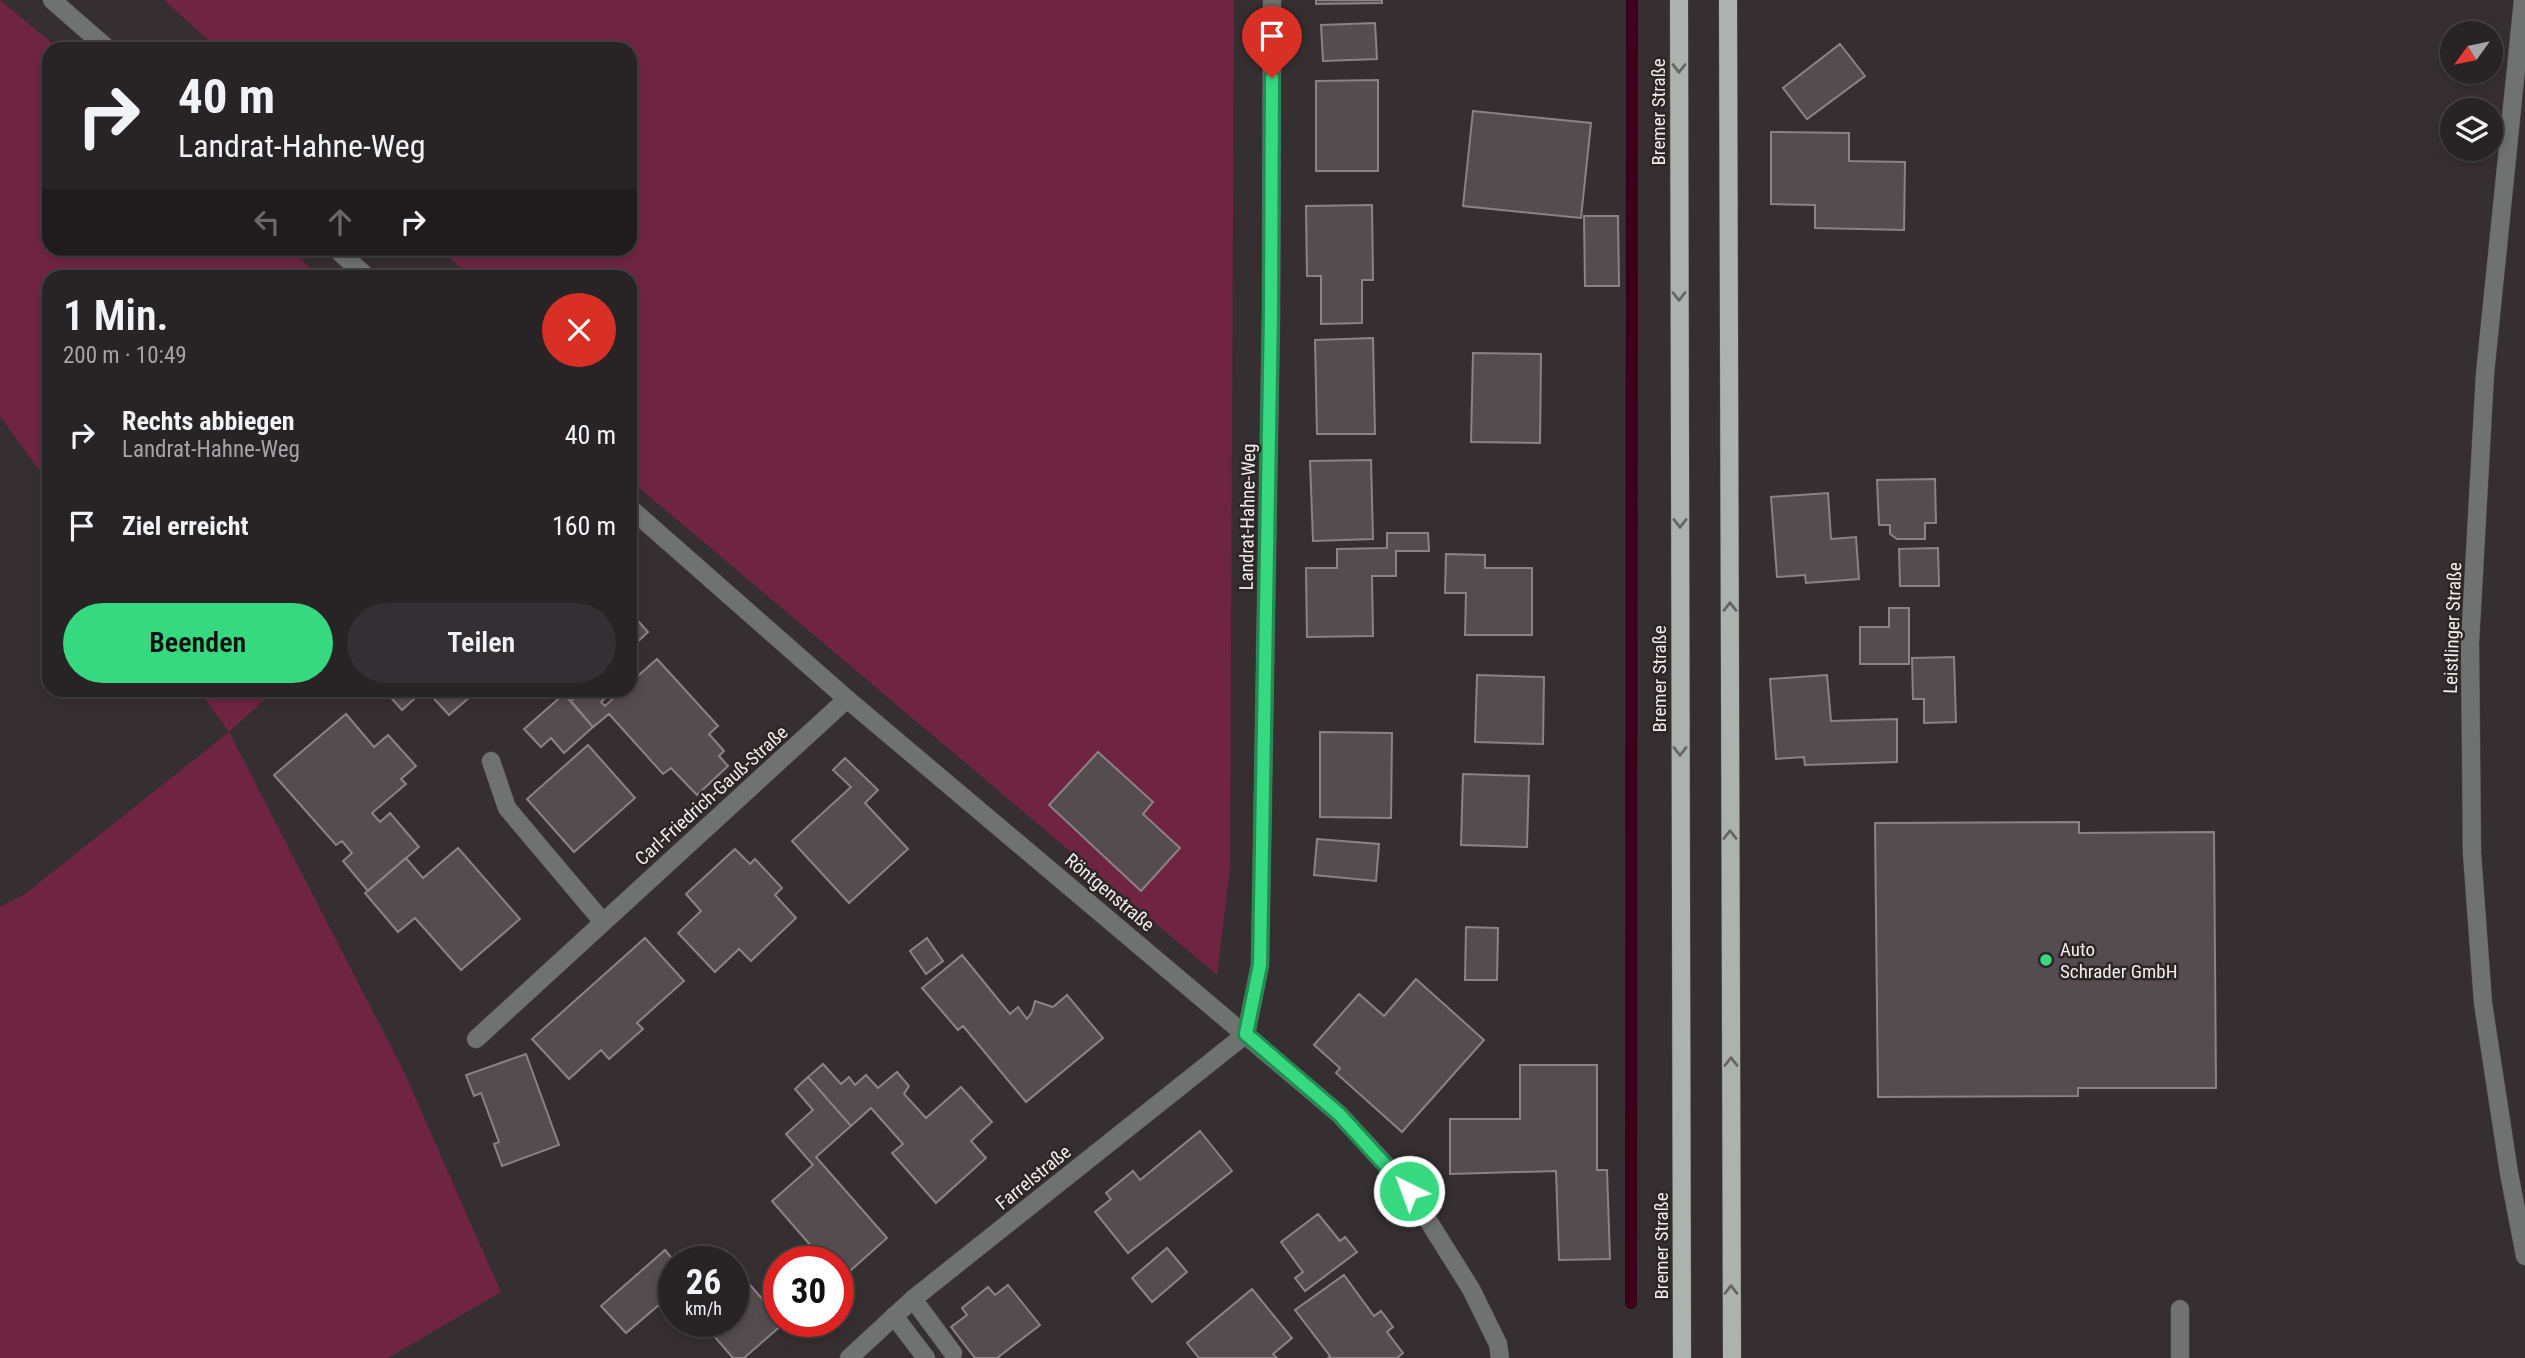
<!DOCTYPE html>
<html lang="de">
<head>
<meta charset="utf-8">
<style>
	body { margin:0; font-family:"Roboto Condensed",sans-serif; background:#342f32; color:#f1f3f6; height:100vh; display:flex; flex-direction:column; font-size:26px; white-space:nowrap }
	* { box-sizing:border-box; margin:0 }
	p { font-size:23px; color:#a5a4a7 }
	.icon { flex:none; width:38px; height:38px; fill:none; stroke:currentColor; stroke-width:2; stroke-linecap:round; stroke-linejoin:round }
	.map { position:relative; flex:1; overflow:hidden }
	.panel { position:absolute; left:42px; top:270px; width:595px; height:427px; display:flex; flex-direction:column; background:#282325; border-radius:21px; box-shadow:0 4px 10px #0003,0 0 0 2px #444042 }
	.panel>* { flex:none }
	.top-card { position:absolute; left:42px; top:42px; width:595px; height:214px; border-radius:21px; box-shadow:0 4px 10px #0003,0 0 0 2px #444042; background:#282325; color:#f1f3f6; overflow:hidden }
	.needle { width:46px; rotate:237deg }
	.fabs { position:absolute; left:2440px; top:21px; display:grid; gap:14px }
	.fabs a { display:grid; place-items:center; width:63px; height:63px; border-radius:50%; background:#282325; box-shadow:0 4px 10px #0003,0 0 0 2px #444042; font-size:35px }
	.speed { position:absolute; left:658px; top:1246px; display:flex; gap:14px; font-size:35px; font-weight:700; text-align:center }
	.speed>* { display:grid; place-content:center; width:91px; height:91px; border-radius:50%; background:#282325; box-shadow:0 4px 10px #0003,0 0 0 2px #444042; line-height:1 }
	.speed small { font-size:18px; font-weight:400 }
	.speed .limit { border:10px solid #d22; background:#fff; color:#111 }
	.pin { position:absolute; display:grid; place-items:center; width:60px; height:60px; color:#fff; margin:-72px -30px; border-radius:50% 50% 50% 0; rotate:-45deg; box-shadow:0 0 7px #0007 }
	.pin .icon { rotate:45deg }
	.me { position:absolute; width:77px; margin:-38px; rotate:318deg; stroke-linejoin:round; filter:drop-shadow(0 0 5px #0008) }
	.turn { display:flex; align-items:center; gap:24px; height:147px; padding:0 21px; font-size:32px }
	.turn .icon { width:91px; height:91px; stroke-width:2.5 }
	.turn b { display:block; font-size:49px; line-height:60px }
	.lanes { display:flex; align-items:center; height:66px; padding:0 21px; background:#0003; justify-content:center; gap:35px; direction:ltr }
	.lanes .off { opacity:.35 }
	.round { display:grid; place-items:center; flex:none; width:74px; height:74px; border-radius:37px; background:#342f32 }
	.headline { display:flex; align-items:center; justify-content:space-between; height:119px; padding:0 21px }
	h1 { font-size:42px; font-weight:600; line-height:52px }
	.cta { display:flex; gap:14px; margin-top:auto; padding:14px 21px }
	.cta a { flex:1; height:80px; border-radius:42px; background:#36d880; color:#111; font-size:28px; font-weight:600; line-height:80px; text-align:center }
	.cta a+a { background:#342f32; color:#f1f3f6 }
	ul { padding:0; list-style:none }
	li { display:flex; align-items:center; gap:21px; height:91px; padding:0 21px }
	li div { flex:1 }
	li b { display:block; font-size:26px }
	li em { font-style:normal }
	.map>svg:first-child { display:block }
	.green { fill:#6f2541 }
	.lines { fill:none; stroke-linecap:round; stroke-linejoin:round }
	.stream { stroke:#3d001a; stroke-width:12 }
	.building { fill:#544c4e; stroke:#8b8284; stroke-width:2 }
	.service-casing { stroke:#544d4f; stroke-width:19 }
	.minor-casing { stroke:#544d4f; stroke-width:19 }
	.tertiary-casing { stroke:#544d4f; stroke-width:19 }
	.primary-casing { stroke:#544d4f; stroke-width:19 }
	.service { stroke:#6f7270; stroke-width:18 }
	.minor { stroke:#6f7270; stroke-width:18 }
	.tertiary { stroke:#6f7270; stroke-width:18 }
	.primary { stroke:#acb2ad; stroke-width:18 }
	.oneway { stroke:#666563 }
	.route-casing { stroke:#238c53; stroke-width:18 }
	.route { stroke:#36d880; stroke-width:12 }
	.poi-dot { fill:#36d880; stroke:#2c2627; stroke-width:2.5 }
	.labels { text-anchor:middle; stroke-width:5; stroke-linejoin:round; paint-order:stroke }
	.street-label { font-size:19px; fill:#f1edee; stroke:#2c2627 }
	.poi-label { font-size:19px; fill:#f1edee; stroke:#2c2627; text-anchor:start }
</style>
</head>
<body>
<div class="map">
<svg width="2525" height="1358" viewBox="0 0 2525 1358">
	<rect width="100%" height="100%" fill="#362f31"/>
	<path class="green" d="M0 0 59 49H49V248L288 249 321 276H49V484L0 416Z
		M164 0H1234L1230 868 1217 975 630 480V276H470L439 249 630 248V49H218Z
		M199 690H275L229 732 403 1070 501 1292 388 1358H0V907L25 894 229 732Z"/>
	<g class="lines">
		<path class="stream" d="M1631 1303 1632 0"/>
	</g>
	<path class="building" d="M1316 0H1382V3L1316 4Z
		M1375 23 1377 59 1323 61 1321 25Z
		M1840 44 1865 76 1807 119 1783 88Z
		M1378 80V171H1316V81Z
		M1473 111 1591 123 1581 218 1463 206Z
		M1771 132 1849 133V161L1905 162 1904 230 1815 228V205L1771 204Z
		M1372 205 1373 280H1362V323L1321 324V276H1307L1306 206Z
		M1584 216H1618L1619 286H1585Z
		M1373 338 1375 434H1317L1315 340Z
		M1473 353 1541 354 1540 443 1471 442Z
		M1371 460 1373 539 1313 541 1310 461Z
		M1935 479 1936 523H1925V539H1897L1890 534V525H1879L1877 480Z
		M1828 493 1831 539 1856 537 1859 579 1806 583 1805 575 1777 577 1771 497Z
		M1387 533H1428L1429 551H1396V576H1372L1373 636 1307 637 1306 568H1337V549L1387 548Z
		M1938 548 1939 586H1900L1899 549Z
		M1446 554 1485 555V568H1532V635H1465L1466 593H1445Z
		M1889 608H1909V664H1860V627H1889Z
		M630 612 648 632 630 649Z
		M1954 657 1956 722 1924 723V699H1913L1912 658Z
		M657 659 718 726 709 734 724 751 719 756 728 766 697 795 671 768 663 774 609 714 593 727 571 701 584 690H610L612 692 601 702 605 706 623 690H630V683Z
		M1477 675 1544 677 1543 744 1475 742Z
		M1827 675 1831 721 1897 719V762L1805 765 1804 757 1776 759 1770 679Z
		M384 690H424L402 710Z
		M426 690H478L449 715Z
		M564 694 593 727 564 753 551 738 541 747 524 729Z
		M346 714 374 747 388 735 416 766 401 779 406 784 372 813 380 822 390 813 419 847 368 891 343 861 352 853 342 841 336 845 274 775Z
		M1320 732 1392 733 1391 818 1320 817Z
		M588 745 635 798 574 852 527 799Z
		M1098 752 1153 802 1143 814 1180 848 1141 891 1049 805Z
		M845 758 878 790 865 803 908 849 849 903 792 841 851 787 833 770Z
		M1463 774 1529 776 1527 847 1461 845Z
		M2079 822V833L2214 832 2216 1088H2078V1096L1878 1097 1875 823Z
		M1317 839 1379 844 1376 881 1314 875Z
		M458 848 520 919 461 970 415 918 398 932 365 893 406 858 423 878Z
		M735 849 750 864 755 859 782 888 775 895 796 918 751 961 739 949 715 972 678 933 701 911 686 894Z
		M1466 927 1498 928 1497 980H1465Z
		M645 938 684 981 637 1023 643 1029 609 1059 601 1050 569 1079 532 1039Z
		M927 938 943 961 926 974 910 951Z
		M962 955 1010 1014 1018 1007 1027 1019 1032 1012 1035 1001 1053 1007 1067 995 1103 1038 1026 1102 963 1026 958 1030 922 988Z
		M1416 979 1484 1040 1402 1132 1336 1073 1340 1068 1314 1045 1359 994 1384 1016Z
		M526 1054 559 1145 502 1166 494 1144 499 1142 481 1093 474 1096 466 1075Z
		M823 1064 841 1084 849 1077 855 1085 866 1075 878 1088 897 1072 909 1086 904 1094 926 1118 961 1087 992 1122 971 1141 986 1158 936 1203 892 1153 903 1144 871 1108 851 1126 808 1077Z
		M1520 1065H1597V1170H1607L1610 1259 1559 1260 1556 1171 1450 1174V1119H1520Z
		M808 1077 851 1126 816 1157 887 1238 841 1279 838 1276V1262H825L772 1201 813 1165 786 1134 813 1110 795 1089Z
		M1200 1131 1232 1171 1128 1253 1095 1212 1111 1199 1106 1193 1133 1171 1140 1180Z
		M1318 1214 1340 1241 1345 1237 1357 1252 1305 1291 1295 1278 1303 1272 1281 1242Z
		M1167 1248 1187 1272 1152 1302 1132 1278Z
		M665 1250 675 1262 674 1292 626 1333 601 1306Z
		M737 1270 779 1318V1321L784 1323 744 1358H733L701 1321H733V1273Z
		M1344 1275 1374 1316 1381 1311 1393 1327 1387 1332 1403 1353 1397 1358H1328L1330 1356 1295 1310Z
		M1008 1285 1040 1325 997 1358H975L951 1327 967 1315 962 1308 988 1287 995 1295Z
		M1252 1289 1292 1338 1273 1354 1277 1358H1199L1187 1343Z"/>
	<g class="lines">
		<defs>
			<path id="service" d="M913 1299 953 1353
				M894 1316 926 1358
				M2180 1358V1309"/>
			<path id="minor" d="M52 0 108 49
				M335 248 366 276
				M630 508 847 699 1339 1114 1409 1190 1471 1289 1498 1344 1500 1358
				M491 761 507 808 603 922
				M476 1039 847 699
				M849 1358 913 1299 1246 1034 1260 965 1271 313 1272 0"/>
			<path id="tertiary" d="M2523 0 2485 374 2470 643 2472 853 2483 1003 2509 1173 2525 1256"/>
			<path id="primary" d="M1679 0 1682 1358
				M1728 0 1732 1358"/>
		</defs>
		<use href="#service" class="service-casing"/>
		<use href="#minor" class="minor-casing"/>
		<use href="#tertiary" class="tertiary-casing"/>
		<use href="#primary" class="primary-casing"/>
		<use href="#service" class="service"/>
		<use href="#minor" class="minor"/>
		<use href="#tertiary" class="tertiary"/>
		<use href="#primary" class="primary"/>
	</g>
	<defs><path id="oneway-chevron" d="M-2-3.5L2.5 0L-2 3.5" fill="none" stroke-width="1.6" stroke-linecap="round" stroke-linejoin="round" transform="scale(1.75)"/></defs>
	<g class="oneway">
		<use href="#oneway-chevron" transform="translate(1679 68) rotate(90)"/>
		<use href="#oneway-chevron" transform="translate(1679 296) rotate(90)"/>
		<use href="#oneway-chevron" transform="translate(1680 523) rotate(90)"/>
		<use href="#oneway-chevron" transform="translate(1730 607) rotate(-90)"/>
		<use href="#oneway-chevron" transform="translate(1680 751) rotate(90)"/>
		<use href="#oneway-chevron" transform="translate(1730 835) rotate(-90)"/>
		<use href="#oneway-chevron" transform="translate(1731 1062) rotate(-90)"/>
		<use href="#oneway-chevron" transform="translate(1731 1290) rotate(-90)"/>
	</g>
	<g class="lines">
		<defs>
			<path id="route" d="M1272 78 1271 313 1260 965 1246 1034 1339 1114 1409 1191"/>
		</defs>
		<use href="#route" class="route-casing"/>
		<use href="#route" class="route"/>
	</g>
	<circle class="poi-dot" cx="2046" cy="960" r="7"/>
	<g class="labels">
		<g class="street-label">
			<text transform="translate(1658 112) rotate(-90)" y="7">Bremer Straße</text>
			<text transform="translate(1247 517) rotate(-89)" y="7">Landrat-Hahne-Weg</text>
			<text transform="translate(2452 628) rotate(-88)" y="7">Leistlinger Straße</text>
			<text transform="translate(1659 679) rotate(-90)" y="7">Bremer Straße</text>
			<text transform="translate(711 795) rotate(-42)" y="7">Carl-Friedrich-Gauß-Straße</text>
			<text transform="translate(1110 892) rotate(40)" y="7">Röntgenstraße</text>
			<text transform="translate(1033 1177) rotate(-39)" y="7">Farrelstraße</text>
			<text transform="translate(1661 1246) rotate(-90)" y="7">Bremer Straße</text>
		</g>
		<g class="poi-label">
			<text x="2060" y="956">Auto<tspan x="2060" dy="22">Schrader GmbH</tspan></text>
		</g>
	</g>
</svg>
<div class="fabs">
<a><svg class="needle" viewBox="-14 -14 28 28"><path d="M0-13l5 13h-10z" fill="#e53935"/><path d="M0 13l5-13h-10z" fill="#a5a4a7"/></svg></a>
<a><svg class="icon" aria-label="layers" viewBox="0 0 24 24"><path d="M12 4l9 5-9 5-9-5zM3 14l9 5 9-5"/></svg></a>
</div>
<div class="speed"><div>26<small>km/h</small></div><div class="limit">30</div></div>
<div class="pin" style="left:1272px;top:78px;background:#d93025"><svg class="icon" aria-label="arrive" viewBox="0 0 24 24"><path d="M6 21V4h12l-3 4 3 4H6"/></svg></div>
<svg class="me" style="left:1409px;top:1191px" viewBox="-20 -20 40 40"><circle r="17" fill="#36d880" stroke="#fff" stroke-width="3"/><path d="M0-11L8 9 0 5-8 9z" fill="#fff"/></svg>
<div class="top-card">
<div class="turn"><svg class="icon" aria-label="right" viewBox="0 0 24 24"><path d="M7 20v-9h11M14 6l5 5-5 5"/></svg><div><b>40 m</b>Landrat-Hahne-Weg</div></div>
<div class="lanes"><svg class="icon off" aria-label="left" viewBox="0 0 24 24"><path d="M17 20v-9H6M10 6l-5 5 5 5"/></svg><svg class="icon off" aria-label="ahead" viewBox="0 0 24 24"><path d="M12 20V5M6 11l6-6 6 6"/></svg><svg class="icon" aria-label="right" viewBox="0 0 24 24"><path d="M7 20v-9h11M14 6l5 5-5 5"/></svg></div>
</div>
<section class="panel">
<div class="headline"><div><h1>1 Min.</h1><p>200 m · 10:49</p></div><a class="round" style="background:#d93025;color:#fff"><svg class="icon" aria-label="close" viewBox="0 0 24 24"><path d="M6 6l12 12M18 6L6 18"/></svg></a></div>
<ul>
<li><svg class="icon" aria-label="right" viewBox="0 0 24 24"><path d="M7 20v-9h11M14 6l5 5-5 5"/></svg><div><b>Rechts abbiegen</b><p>Landrat-Hahne-Weg</p></div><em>40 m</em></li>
<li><svg class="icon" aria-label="arrive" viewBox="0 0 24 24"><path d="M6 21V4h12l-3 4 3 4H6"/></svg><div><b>Ziel erreicht</b></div><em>160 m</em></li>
</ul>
<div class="cta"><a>Beenden</a><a>Teilen</a></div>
</section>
</div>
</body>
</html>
